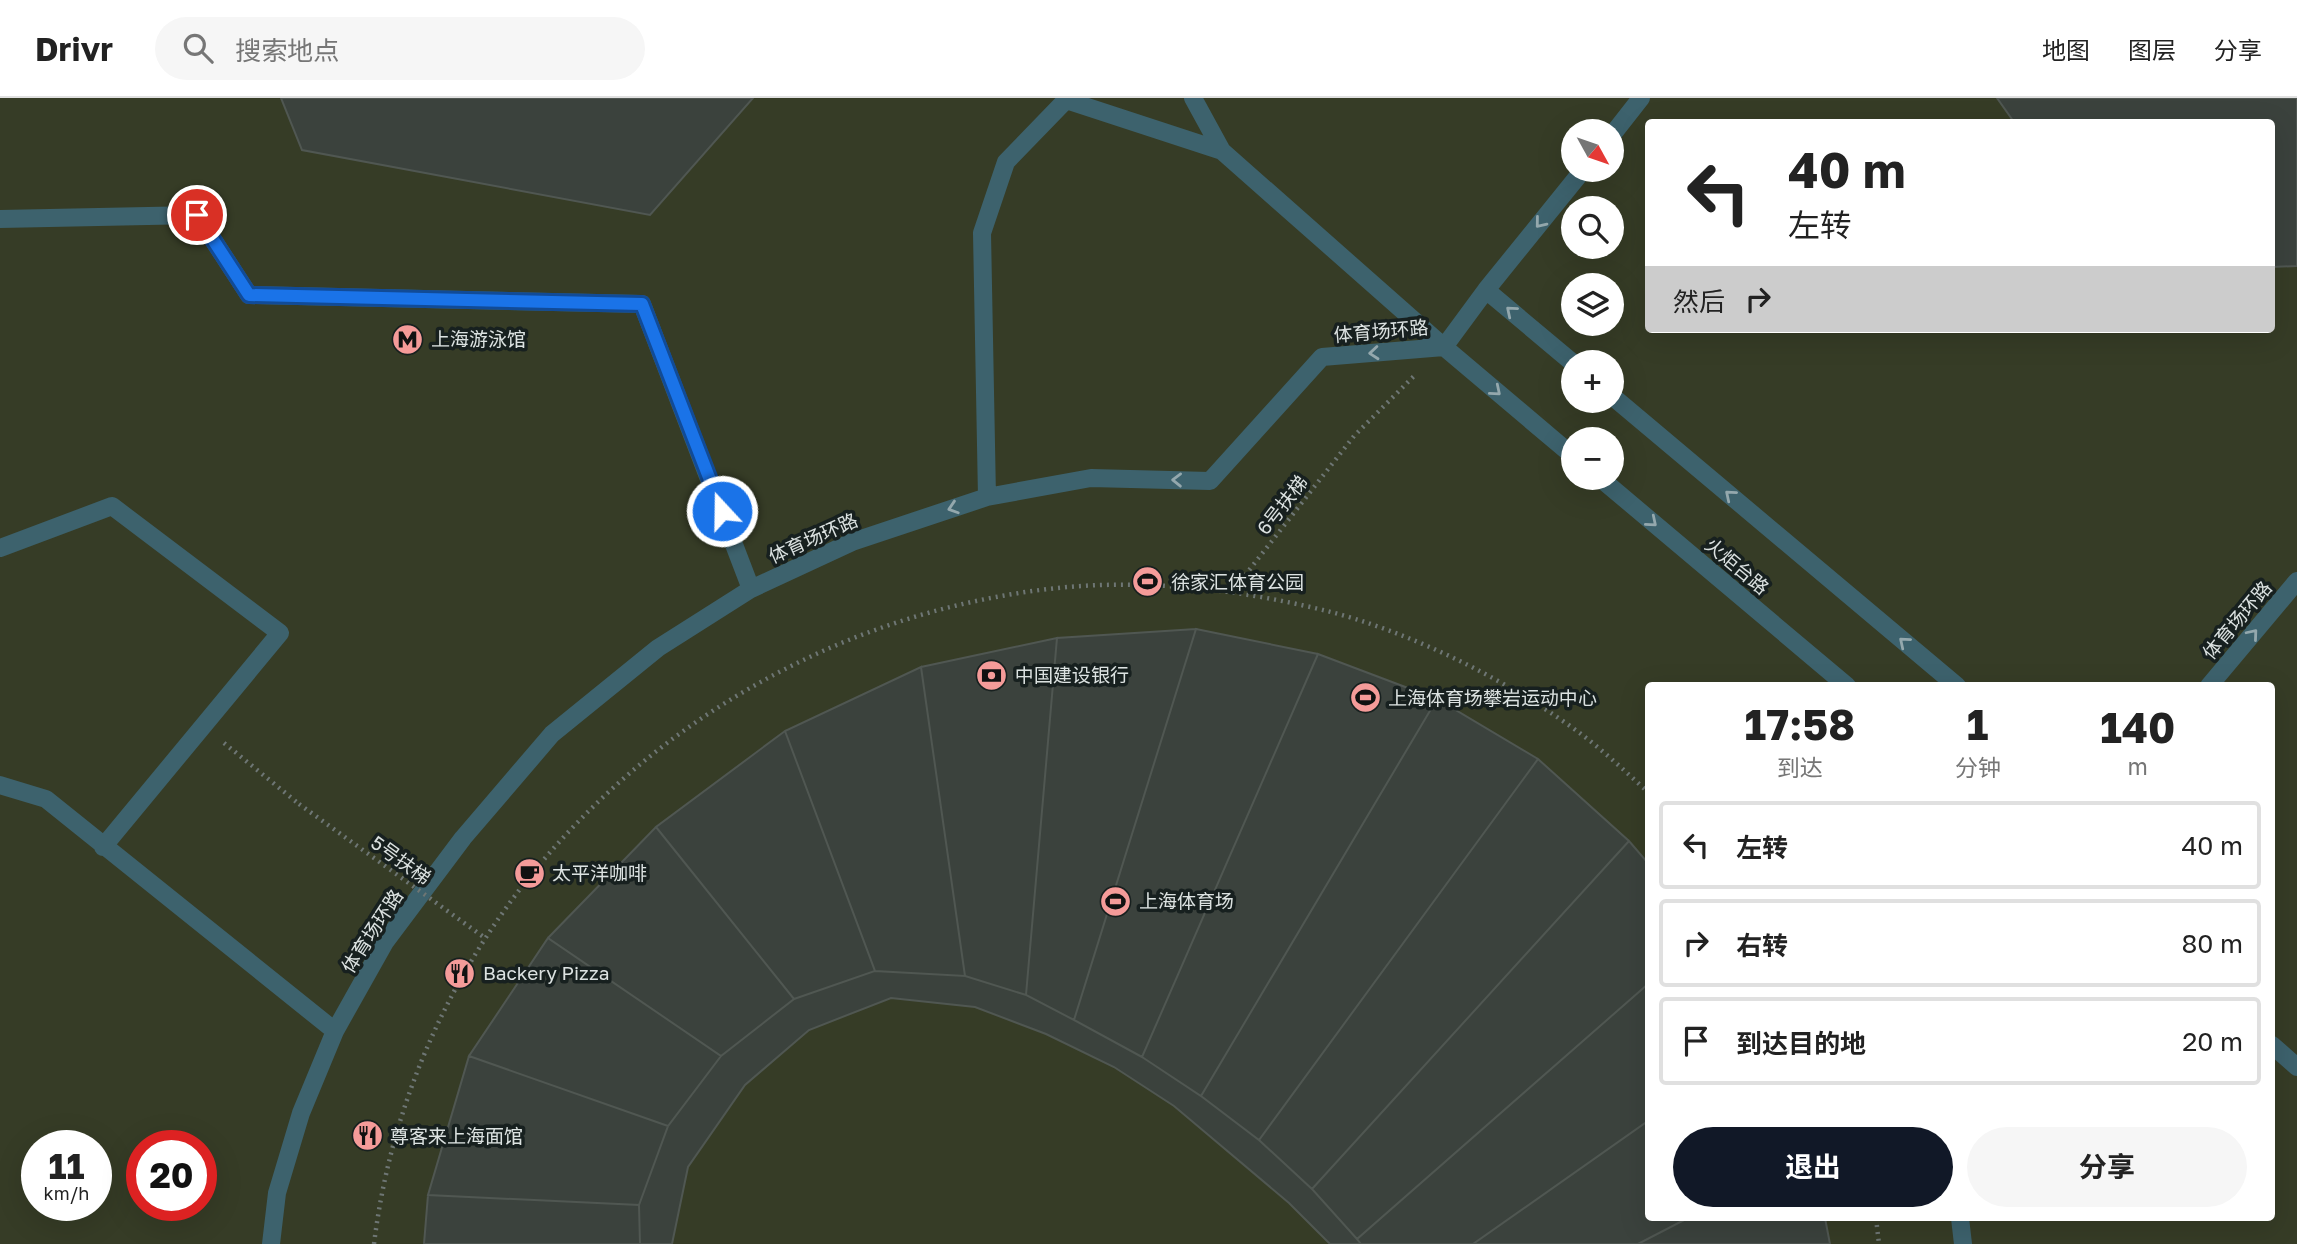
<!DOCTYPE html>
<html lang="zh">
<head>
<meta charset="utf-8">
<style>
	body { margin:0; font-family:"Golos Text","Noto Sans SC",sans-serif; background:#f6f6f6; color:#222; height:100vh; display:flex; flex-direction:column; font-size:26px; white-space:nowrap }
	* { box-sizing:border-box; margin:0 }
	p { font-size:23px; color:#767676 }
	.icon { flex:none; width:38px; height:38px; fill:none; stroke:currentColor; stroke-width:2; stroke-linecap:round; stroke-linejoin:round }
	.map { position:relative; flex:1; overflow:hidden }
	.sheet { position:absolute; left:1645px; top:584px; width:630px; height:539px; display:flex; flex-direction:column; background:#fff; border-radius:7px; box-shadow:0 7px 28px #0002 }
	.sheet>* { flex:none }
	.guide { position:absolute; left:1645px; top:21px; width:630px; height:214px; border-radius:7px; box-shadow:0 7px 28px #0002; background:#fff; color:#222; overflow:hidden }
	.needle { width:46px; rotate:130deg }
	.controls { position:absolute; left:1561px; top:21px; display:grid; gap:14px }
	.controls a { display:grid; place-items:center; width:63px; height:63px; border-radius:50%; background:#fff; box-shadow:0 7px 28px #0002; font-size:35px }
	.speed { position:absolute; left:21px; top:1032px; display:flex; gap:14px; font-size:35px; font-weight:700; text-align:center }
	.speed>* { display:grid; place-content:center; width:91px; height:91px; border-radius:50%; background:#fff; box-shadow:0 7px 28px #0002; line-height:1 }
	.speed small { font-size:18px; font-weight:400 }
	.speed .limit { border:10px solid #d22; background:#fff; color:#111 }
	.pin { position:absolute; display:grid; place-items:center; width:60px; height:60px; color:#fff; margin:-30px; border:4px solid #fff; border-radius:50%; box-shadow:0 2px 7px #0007 }
	.me { position:absolute; width:77px; margin:-38px; rotate:339deg; stroke-linejoin:round; filter:drop-shadow(0 0 5px #0008) }
	.turn { display:flex; align-items:center; gap:24px; height:147px; padding:0 28px; font-size:32px }
	.turn .icon { width:91px; height:91px; stroke-width:2.5 }
	.turn b { display:block; font-size:49px; line-height:60px }
	.then { display:flex; align-items:center; height:66px; padding:0 28px; background:#0003; gap:14px; font-size:26px }
	.eta { display:flex; justify-content:space-evenly; align-items:center; height:119px; text-align:center }
	.eta b { font-size:42px; font-weight:700; line-height:49px }
	.cta { display:flex; gap:14px; margin-top:auto; padding:14px 28px }
	.cta a { flex:1; height:80px; border-radius:42px; background:#111827; color:#fff; font-size:28px; font-weight:700; line-height:80px; text-align:center }
	.cta a+a { background:#f6f6f6; color:#222 }
	ul { padding:0; list-style:none }
	li { display:flex; align-items:center; gap:21px; height:88px; margin:0 14px 10px; padding:0 14px; border:4px solid #e0e0e0; border-radius:7px }
	li div { flex:1 }
	li b { display:block; font-size:26px }
	li em { font-style:normal }
	header { display:flex; align-items:center; gap:42px; box-sizing:border-box; height:98px; padding:0 35px; background:#fff; border-bottom:2px solid #e0e0e0 }
	header strong { font-size:33px }
	nav { display:flex; gap:38px; margin-inline-start:auto; font-size:24px }
	.search { width:490px; height:63px; background:#f6f6f6; display:flex; align-items:center; gap:18px; box-sizing:border-box; padding:0 24px; border-radius:38px; color:#767676; font-size:26px }
	.map>svg:first-child { display:block }
	.green { fill:#363c26; fill-rule:evenodd }
	.building { fill:#3b423d; stroke:#505752; stroke-width:2 }
	.lines { fill:none; stroke-linecap:round; stroke-linejoin:round }
	.path { stroke:#6e7674; stroke-width:4.5; stroke-dasharray:2 5; stroke-linecap:butt }
	.minor { stroke:#3d626d; stroke-width:18 }
	.path-bridge { stroke:#6e7674; stroke-width:4.5; stroke-dasharray:2 5; stroke-linecap:butt }
	.oneway { stroke:#94a8ad }
	.route-casing { stroke:#114b97; stroke-width:18 }
	.route { stroke:#1a73e8; stroke-width:12 }
	.labels { text-anchor:middle; stroke-width:7; stroke-linejoin:round; paint-order:stroke }
	.street-label { font-size:19px; fill:#dce2e1; stroke:#17201f }
	.poi-label { font-size:19px; fill:#dce2e1; stroke:#17201f; text-anchor:start }
</style>
</head>
<body>
<header>
<strong>Drivr</strong>
<div class="search"><svg class="icon" aria-label="search" viewBox="0 0 24 24"><circle cx="10" cy="10" r="6"/><path d="M15 15l6 6"/></svg>搜索地点</div>
<nav><a>地图</a><a>图层</a><a>分享</a></nav>
</header>
<div class="map">
<svg width="2297" height="1146" viewBox="0 0 2297 1146">
	<rect width="100%" height="100%" fill="#202a28"/>
	<path class="green" d="M0 0H2297V1146H0ZM1648 24H2272V231H1648ZM1573 33H1612V72H1573ZM1573 110H1612V149H1573ZM1573 187H1612V226H1573ZM1573 264H1612V303H1573ZM1573 341H1612V380H1573ZM1648 588H2272V1120H1648ZM37 1048H96V1108H37ZM142 1048H201V1108H142Z"/>
	<path class="building" d="M281 0H753L650 117 302 52Z
		M1997 0H2297V168L2272 169V24H2014Z
		M1196 531 1318 556 1437 601 1538 661 1629 743 1648 765V1120H1825L1830 1146H1330L1289 1105 1174 1008 1114 969 1046 936 975 909 891 900 809 932 745 987 688 1069 672 1146H424L428 1097 469 958 548 840 656 729 785 633 921 569 1057 540Z
		M1196 531 1318 556 1142 959 1074 922Z
		M1196 531 1074 922 1026 897 1057 540Z
		M1057 540 1026 897 965 878 921 569Z
		M1318 556 1437 601 1201 998 1142 959Z
		M921 569 965 878 875 873 785 633Z
		M1437 601 1538 661 1259 1042 1201 998Z
		M785 633 875 873 794 901 656 729Z
		M1538 661 1629 743 1312 1091 1259 1042Z
		M656 729 794 901 721 958 548 840Z
		M1629 743 1648 765V886L1357 1141 1312 1091Z
		M548 840 721 958 668 1028 469 958Z
		M1648 886V1023L1473 1146H1361L1357 1141Z
		M469 958 668 1028 639 1107 428 1097Z
		M1648 1023V1120H1688L1638 1146H1473Z
		M428 1097 639 1107 640 1146H424Z
		M1688 1120H1825L1830 1146H1638Z"/>
	<g class="lines">
		<path class="path" d="M1232 494 1354 338 1414 278
			M224 645 299 706
			M1876 1120 1879 1146
			M374 1146C417 796 710 527 1057 490 1145 481 1237 491 1323 512 1410 533 1514 585 1585 639 1607 656 1627 675 1648 694"/>
		<path class="minor" d="M1193 0 1222 53
			M1612 37 1641 0
			M0 121 197 117 249 197 642 206 751 491
			M1486 192 1573 265
			M1612 298 1957 588
			M1600 380 1847 588
			M987 399 982 135 1006 64 1066 2 1222 53 1444 249 1573 358
			M0 450 112 408 280 535 103 749
			M2209 588 2297 483
			M0 687 46 701 335 933
			M2272 947 2297 969
			M1960 1120 1963 1146
			M271 1146 277 1095 301 1015 335 933 385 844 463 740 552 636 658 550 751 491 852 444 987 399 1091 380 1210 383 1322 259 1444 249 1486 192 1583 72"/>
		<path class="path-bridge" d="M299 706 485 840"/>
	</g>
	<defs><path id="oneway-chevron" d="M-2-3.5L2.5 0L-2 3.5" fill="none" stroke-width="1.6" stroke-linecap="round" stroke-linejoin="round" transform="scale(1.75)"/></defs>
	<g class="oneway">
		<use href="#oneway-chevron" transform="translate(1540 125) rotate(129)"/>
		<use href="#oneway-chevron" transform="translate(1511 213) rotate(-140)"/>
		<use href="#oneway-chevron" transform="translate(1374 255) rotate(175)"/>
		<use href="#oneway-chevron" transform="translate(1496 293) rotate(40)"/>
		<use href="#oneway-chevron" transform="translate(1177 382) rotate(-179)"/>
		<use href="#oneway-chevron" transform="translate(1730 397) rotate(-140)"/>
		<use href="#oneway-chevron" transform="translate(953 410) rotate(162)"/>
		<use href="#oneway-chevron" transform="translate(1652 424) rotate(40)"/>
		<use href="#oneway-chevron" transform="translate(2253 536) rotate(-50)"/>
		<use href="#oneway-chevron" transform="translate(1904 544) rotate(-140)"/>
	</g>
	<g class="lines">
		<defs>
			<path id="route" d="M197 117 249 197 642 206 722 413"/>
		</defs>
		<use href="#route" class="route-casing"/>
		<use href="#route" class="route"/>
	</g>
	<defs>
		<symbol id="metro-disc" viewBox="-11 -11 22 22"><circle r="9.5" fill="#f59b99" stroke="#17201f"/><path d="M-5.5 5V-5H-3L0 0L3-5H5.5V5H3V-.5L0 4L-3-.5V5Z" fill="#111"/></symbol>
		<symbol id="stadium-disc" viewBox="-11 -11 22 22"><circle r="9.5" fill="#f59b99" stroke="#17201f"/><path d="M0-5a6.5 5 0 1 0 0 10a6.5 5 0 1 0 0-10ZM-3.5-1.8h7v3.6h-7Z" fill="#111"/></symbol>
		<symbol id="bank-disc" viewBox="-11 -11 22 22"><circle r="9.5" fill="#f59b99" stroke="#17201f"/><path d="M-6-4H6V4H-6ZM0-2.3a2.3 2.3 0 1 0 0 4.6a2.3 2.3 0 1 0 0-4.6Z" fill="#111"/></symbol>
		<symbol id="cafe-disc" viewBox="-11 -11 22 22"><circle r="9.5" fill="#f59b99" stroke="#17201f"/><path d="M-5.5-4.5H6V0H3Q3 3.5 0 3.5H-2.5Q-5.5 3.5-5.5 0ZM3-3.2v2h1.7v-2ZM-6 4.5H4V6H-6Z" fill="#111"/></symbol>
		<symbol id="restaurant-disc" viewBox="-11 -11 22 22"><circle r="9.5" fill="#f59b99" stroke="#17201f"/><path d="M-5-6h1v4h1v-4h1v4h1v-4h1v5L-1.5 .5V6h-2V.5L-5-1ZM5-6V6H3V1.5H1.5Q1.5-4 5-6Z" fill="#111"/></symbol>
	</defs>
	<g fill-rule="evenodd">
		<use href="#metro-disc" x="390" y="224" width="35" height="35"/>
		<use href="#stadium-disc" x="1130" y="466" width="35" height="35"/>
		<use href="#bank-disc" x="974" y="560" width="35" height="35"/>
		<use href="#stadium-disc" x="1348" y="582" width="35" height="35"/>
		<use href="#cafe-disc" x="512" y="758" width="35" height="35"/>
		<use href="#stadium-disc" x="1098" y="786" width="35" height="35"/>
		<use href="#restaurant-disc" x="442" y="858" width="35" height="35"/>
		<use href="#restaurant-disc" x="350" y="1020" width="35" height="35"/>
	</g>
	<g class="labels">
		<g class="street-label">
			<text transform="translate(1381 233) rotate(-5)" y="7">体育场环路</text>
			<text transform="translate(1282 407) rotate(-52)" y="7">6号扶梯</text>
			<text transform="translate(813 440) rotate(-24)" y="7">体育场环路</text>
			<text transform="translate(1737 468) rotate(40)" y="7">火炬台路</text>
			<text transform="translate(2237 522) rotate(-50)" y="7">体育场环路</text>
			<text transform="translate(401 762) rotate(36)" y="7">5号扶梯</text>
			<text transform="translate(372 833) rotate(-57)" y="7">体育场环路</text>
		</g>
		<g class="poi-label">
			<text x="431" y="248">上海游泳馆</text>
			<text x="1171" y="491">徐家汇体育公园</text>
			<text x="1015" y="584">中国建设银行</text>
			<text x="1388" y="607">上海体育场攀岩运动中心</text>
			<text x="552" y="782">太平洋咖啡</text>
			<text x="1139" y="810">上海体育场</text>
			<text x="483" y="882">Backery Pizza</text>
			<text x="390" y="1045">尊客来上海面馆</text>
		</g>
	</g>
</svg>
<div class="controls">
<a><svg class="needle" viewBox="-14 -14 28 28"><path d="M0-13l5 13h-10z" fill="#e53935"/><path d="M0 13l5-13h-10z" fill="#767676"/></svg></a>
<a><svg class="icon" aria-label="search" viewBox="0 0 24 24"><circle cx="10" cy="10" r="6"/><path d="M15 15l6 6"/></svg></a>
<a><svg class="icon" aria-label="layers" viewBox="0 0 24 24"><path d="M12 4l9 5-9 5-9-5zM3 14l9 5 9-5"/></svg></a>
<a>+</a>
<a>−</a>
</div>
<div class="speed"><div>11<small>km/h</small></div><div class="limit">20</div></div>
<div class="pin" style="left:197px;top:117px;background:#d93025"><svg class="icon" aria-label="arrive" viewBox="0 0 24 24"><path d="M6 21V4h12l-3 4 3 4H6"/></svg></div>
<svg class="me" style="left:722px;top:413px" viewBox="-20 -20 40 40"><circle r="17" fill="#1a73e8" stroke="#fff" stroke-width="3"/><path d="M0-11L8 9 0 5-8 9z" fill="#fff"/></svg>
<div class="guide">
<div class="turn"><svg class="icon" aria-label="left" viewBox="0 0 24 24"><path d="M17 20v-9H6M10 6l-5 5 5 5"/></svg><div><b>40 m</b>左转</div></div>
<div class="then">然后<svg class="icon" aria-label="right" viewBox="0 0 24 24"><path d="M7 20v-9h11M14 6l5 5-5 5"/></svg></div>
</div>
<section class="sheet">
<div class="eta">
<div><b>17:58</b><p>到达</p></div>
<div><b>1</b><p>分钟</p></div>
<div><b>140</b><p>m</p></div>
</div>
<ul>
<li><svg class="icon" aria-label="left" viewBox="0 0 24 24"><path d="M17 20v-9H6M10 6l-5 5 5 5"/></svg><div><b>左转</b></div><em>40 m</em></li>
<li><svg class="icon" aria-label="right" viewBox="0 0 24 24"><path d="M7 20v-9h11M14 6l5 5-5 5"/></svg><div><b>右转</b></div><em>80 m</em></li>
<li><svg class="icon" aria-label="arrive" viewBox="0 0 24 24"><path d="M6 21V4h12l-3 4 3 4H6"/></svg><div><b>到达目的地</b></div><em>20 m</em></li>
</ul>
<div class="cta"><a>退出</a><a>分享</a></div>
</section>
</div>
</body>
</html>
